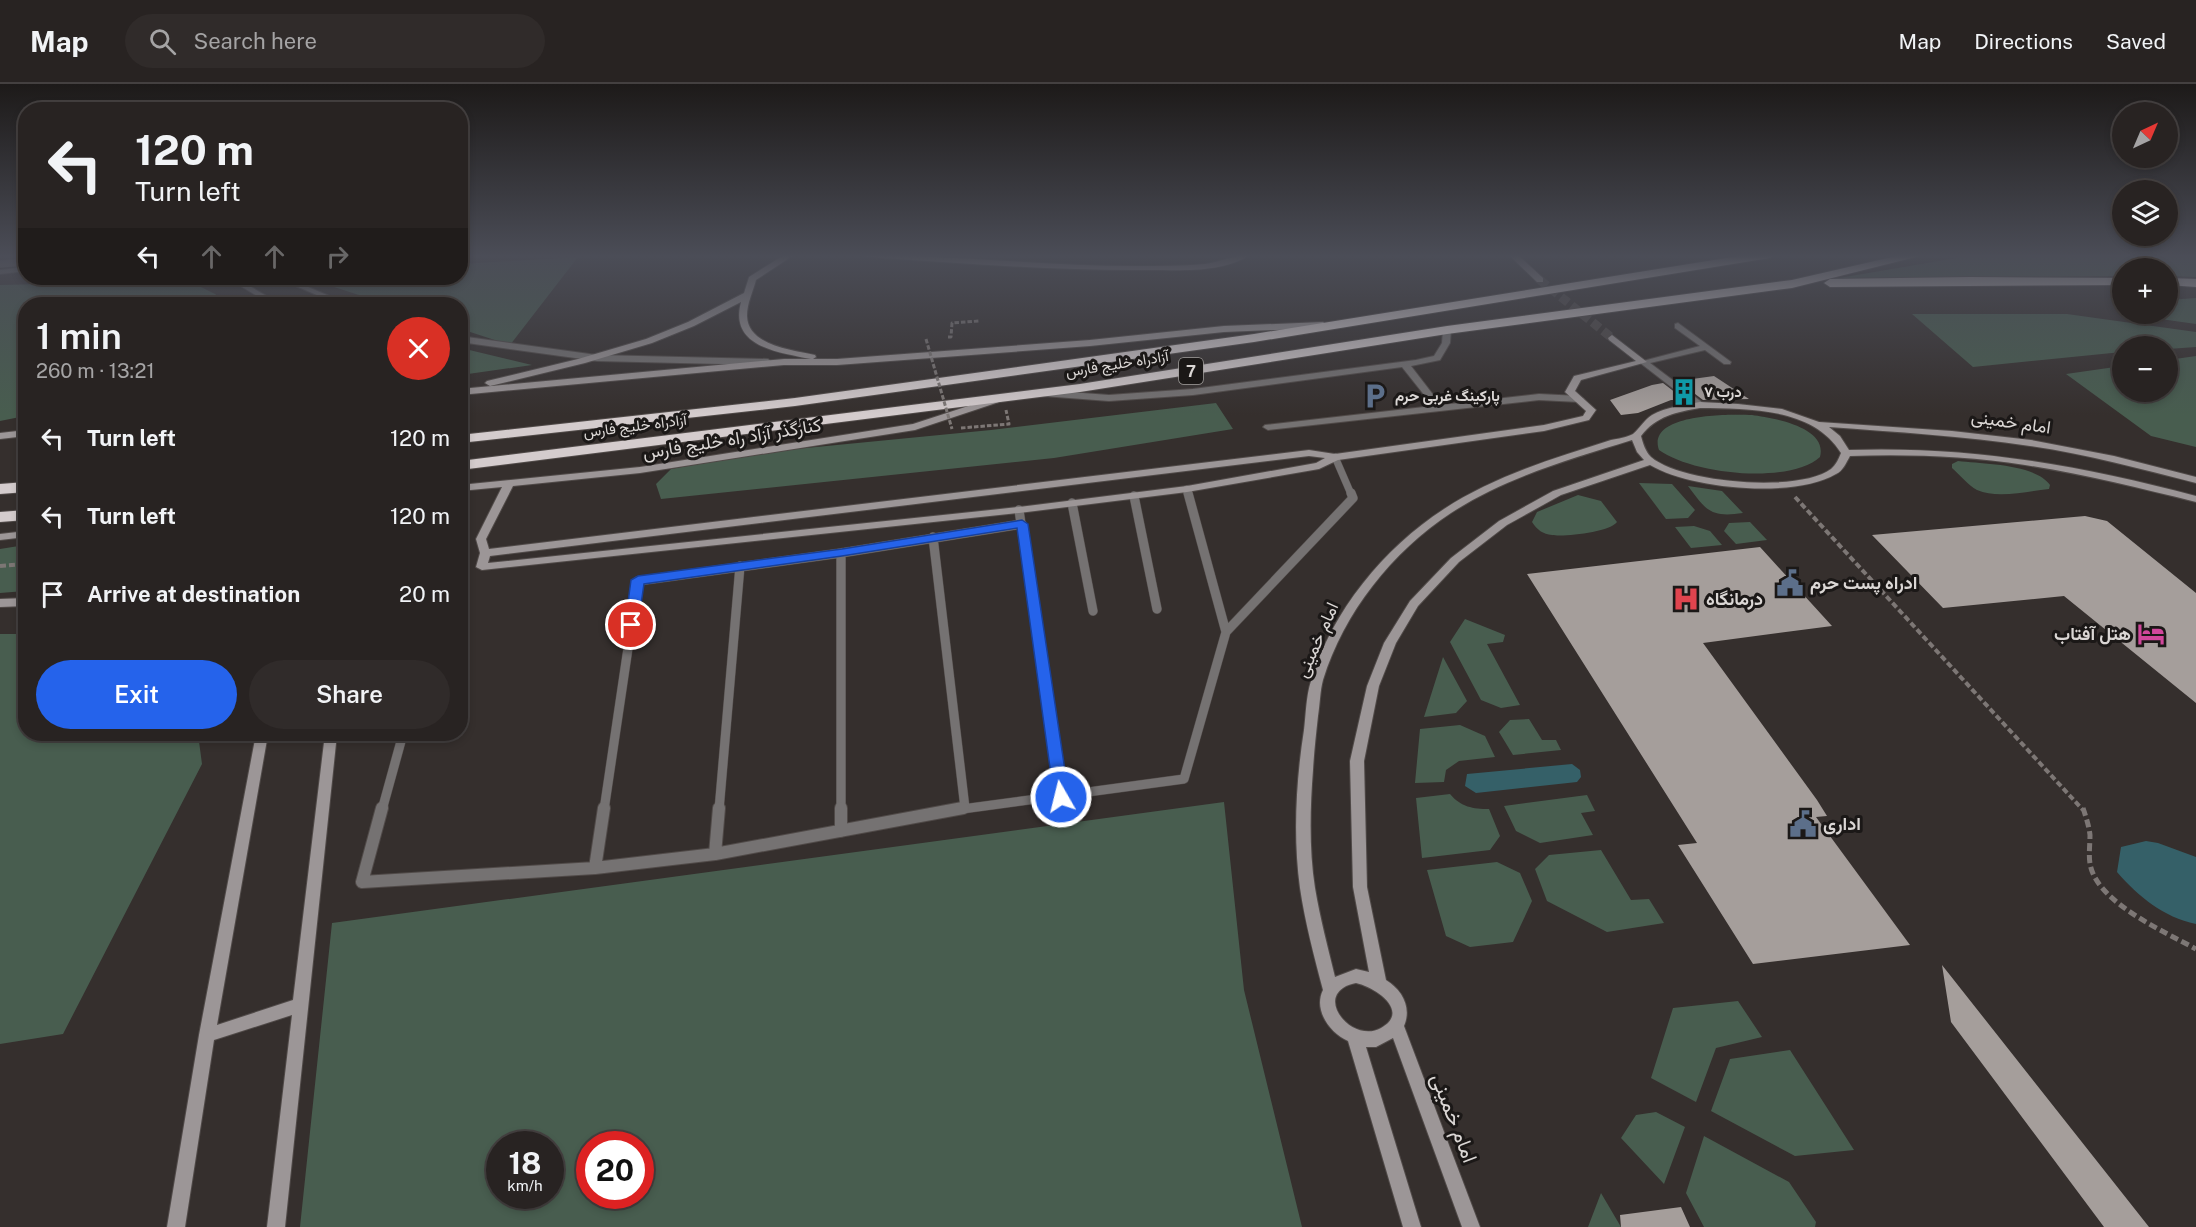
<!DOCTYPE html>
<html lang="en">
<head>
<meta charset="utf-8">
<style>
	body { margin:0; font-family:"Public Sans",Vazirmatn,sans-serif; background:#302b2a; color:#f1f3f6; height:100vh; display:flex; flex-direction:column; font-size:22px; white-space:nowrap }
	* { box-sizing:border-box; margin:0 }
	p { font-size:20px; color:#a5a4a5 }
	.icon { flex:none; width:33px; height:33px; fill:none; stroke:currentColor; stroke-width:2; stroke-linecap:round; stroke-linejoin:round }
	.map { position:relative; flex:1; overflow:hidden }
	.drawer { position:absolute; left:18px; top:213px; width:450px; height:444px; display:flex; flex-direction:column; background:#282322; border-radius:24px; box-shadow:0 3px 9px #0003,0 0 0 2px #444040 }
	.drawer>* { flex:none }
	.top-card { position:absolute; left:18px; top:18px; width:450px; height:183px; border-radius:24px; box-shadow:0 3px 9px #0003,0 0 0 2px #444040; background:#282322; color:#f1f3f6; overflow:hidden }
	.needle { width:39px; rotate:44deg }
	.fabs { position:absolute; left:2112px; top:18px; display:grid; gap:12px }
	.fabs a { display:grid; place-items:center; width:66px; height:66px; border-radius:50%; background:#282322; box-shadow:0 3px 9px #0003,0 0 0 2px #444040; font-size:30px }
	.speed { position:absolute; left:486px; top:1047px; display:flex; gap:12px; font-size:30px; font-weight:700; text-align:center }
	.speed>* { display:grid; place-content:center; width:78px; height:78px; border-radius:50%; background:#282322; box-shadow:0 3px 9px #0003,0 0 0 2px #444040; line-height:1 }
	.speed small { font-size:15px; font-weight:400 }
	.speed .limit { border:9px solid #d22; background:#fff; color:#111 }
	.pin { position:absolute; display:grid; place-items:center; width:51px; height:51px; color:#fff; margin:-26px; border:3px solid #fff; border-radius:50%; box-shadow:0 2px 6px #0007 }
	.me { position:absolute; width:66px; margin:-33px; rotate:352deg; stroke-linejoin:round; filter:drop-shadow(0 0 4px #0008) }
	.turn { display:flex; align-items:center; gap:21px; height:126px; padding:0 18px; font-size:27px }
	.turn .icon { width:78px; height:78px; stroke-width:2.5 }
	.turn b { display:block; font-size:42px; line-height:51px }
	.lanes { display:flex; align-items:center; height:57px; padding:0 18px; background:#0003; justify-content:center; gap:30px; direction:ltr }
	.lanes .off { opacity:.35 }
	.round { display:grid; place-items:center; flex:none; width:63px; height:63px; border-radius:32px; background:#302b2a }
	.headline { display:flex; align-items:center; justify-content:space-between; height:102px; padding:0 18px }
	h1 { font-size:36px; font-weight:600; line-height:45px }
	.button { display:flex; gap:12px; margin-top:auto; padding:12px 18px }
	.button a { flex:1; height:69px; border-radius:36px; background:#2563eb; color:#fff; font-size:24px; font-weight:600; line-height:69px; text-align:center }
	.button a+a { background:#302b2a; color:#f1f3f6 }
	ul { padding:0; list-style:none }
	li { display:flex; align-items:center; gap:18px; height:78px; padding:0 18px }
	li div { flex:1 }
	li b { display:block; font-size:22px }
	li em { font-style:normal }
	header { display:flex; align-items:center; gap:36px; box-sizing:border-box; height:84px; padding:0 30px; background:#282322; border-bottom:2px solid #444040 }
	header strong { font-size:28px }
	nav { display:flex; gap:33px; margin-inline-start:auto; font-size:21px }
	.search { width:420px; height:54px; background:#302b2a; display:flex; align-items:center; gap:15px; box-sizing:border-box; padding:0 21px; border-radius:33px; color:#a5a4a5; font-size:22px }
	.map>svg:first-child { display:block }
	.green { fill:#485d4f; fill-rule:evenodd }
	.water { fill:#356068 }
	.building { fill:#a59e9b }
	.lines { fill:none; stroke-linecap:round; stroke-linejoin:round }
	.secondary-tunnel { stroke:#4e4846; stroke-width:9; stroke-dasharray:9 4.5; stroke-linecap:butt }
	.lane-far2-casing { stroke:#504a48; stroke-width:8 }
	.lane-far1-casing { stroke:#504a48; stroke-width:10 }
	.lane-casing { stroke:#504a48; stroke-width:14 }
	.street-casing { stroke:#504a48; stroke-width:2 }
	.secondary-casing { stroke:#504a48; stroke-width:2 }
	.highway-casing { stroke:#504a48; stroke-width:2 }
	.path-far2 { stroke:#7d7775; stroke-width:3; stroke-dasharray:4.5 2; stroke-linecap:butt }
	.path-far1 { stroke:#7d7775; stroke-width:4; stroke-dasharray:6 3; stroke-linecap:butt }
	.path { stroke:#7d7775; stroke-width:5; stroke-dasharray:8 4; stroke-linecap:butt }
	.lane-far2 { stroke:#757272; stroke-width:7 }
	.lane-far1 { stroke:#757272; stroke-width:9 }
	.lane { stroke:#757272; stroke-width:12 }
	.street { fill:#757272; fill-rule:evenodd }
	.secondary { fill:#9c9697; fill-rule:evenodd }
	.highway { fill:#d4cccd; fill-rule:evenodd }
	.path-bridge { stroke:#7d7775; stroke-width:3; stroke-dasharray:4.5 2; stroke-linecap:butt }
	.route { fill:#2563eb; stroke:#184099; stroke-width:1.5 }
	.labels { text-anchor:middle; stroke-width:6; stroke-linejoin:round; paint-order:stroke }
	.far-street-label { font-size:15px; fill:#dbd7d5; stroke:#1b1817 }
	.far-poi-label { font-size:15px; font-weight:bold; fill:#dbd7d5; stroke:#1b1817; text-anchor:start }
	.shield { fill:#1b1817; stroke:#a19e9c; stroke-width:1.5 }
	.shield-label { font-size:16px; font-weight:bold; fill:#dbd7d5 }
	.street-label { font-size:18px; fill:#dbd7d5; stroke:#1b1817 }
	.poi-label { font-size:18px; font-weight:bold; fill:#dbd7d5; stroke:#1b1817; text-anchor:start }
	.near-street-label { font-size:21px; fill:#dbd7d5; stroke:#1b1817 }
</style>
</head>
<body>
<header>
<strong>Map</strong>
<div class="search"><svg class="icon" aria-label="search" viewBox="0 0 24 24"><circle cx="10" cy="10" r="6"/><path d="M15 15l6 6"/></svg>Search here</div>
<nav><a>Map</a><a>Directions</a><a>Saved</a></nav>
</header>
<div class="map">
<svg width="2196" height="1143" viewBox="0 0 2196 1143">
	<rect width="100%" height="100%" fill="#352f2d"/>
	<path class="green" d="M1974 171H2196V193L2168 192V184H2122V192L1839 194Z
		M578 173 510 261 461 245 460 220H387L306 194H460L461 180Z
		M183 194 215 210 228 220H26L25 332 0 337V201L130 198Z
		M2196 214V240L2125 230H2168V216Z
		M1912 230H2067L2196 248V263L2168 265V262H2122V268L1973 283Z
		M461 264 532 281 461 291Z
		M2196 272V363L2151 352 2066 290 2122 282V308H2168V276Z
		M1216 319 1233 345 1054 374 661 415 656 400 671 385 765 368 991 346Z
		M1752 331C1773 334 1828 343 1820 373 1789 401 1692 390 1659 366 1646 329 1730 330 1752 331Z
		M1958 377C1984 380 2035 380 2050 401L2049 405C2027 407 1998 415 1977 406 1968 401 1960 391 1952 384V380Z
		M1639 399 1672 400 1695 426 1688 434 1666 435Z
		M1688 402 1722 407 1743 429C1710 434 1706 426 1688 402Z
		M1578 411 1601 417 1617 438C1610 448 1565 453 1552 451 1543 450 1537 446 1532 438L1537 428Z
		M1750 438 1767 456 1736 460 1724 447 1729 439Z
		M1694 442 1710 447 1722 461 1691 464 1675 443Z
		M25 461V507L0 509V465Z
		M1465 535 1505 551 1503 558 1487 560 1520 621 1501 624 1481 616 1450 558Z
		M0 550H25L26 650H198L202 680 63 950 0 960Z
		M1443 573 1467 617 1456 629 1424 633Z
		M1529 635 1542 656H1556L1561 666 1513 671 1499 648 1510 636Z
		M1460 641 1485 652 1495 673 1459 677 1446 686 1444 698 1415 699 1420 645Z
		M1450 710C1461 723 1473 725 1489 725L1500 752 1490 766 1422 774 1416 714Z
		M1587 711 1595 727 1581 729 1593 751 1540 759 1516 747 1504 722Z
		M1224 718 1244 906 1302 1143H300L332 839ZM500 1060H550V1112H500ZM590 1060H640V1112H590Z
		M1601 766 1631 816 1649 815 1664 839 1607 848 1547 817 1535 785 1549 771Z
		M1497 778 1520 789 1532 817 1513 858 1470 863 1446 852 1427 786Z
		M1738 917 1762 953 1716 964 1696 1018 1651 994 1673 924Z
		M1790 966 1854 1066 1795 1072 1711 1027 1730 975Z
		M1656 1028 1685 1043 1664 1100 1621 1054 1636 1031Z
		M1704 1052 1789 1098 1816 1138 1815 1143H1704L1686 1109Z
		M1601 1109 1621 1143H1588Z"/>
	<path class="water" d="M1572 680 1580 686 1581 693 1577 698 1476 709 1465 702 1467 690Z
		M2146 757 2158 759 2196 773V840C2163 833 2139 813 2117 788L2121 763Z"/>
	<path class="building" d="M1714 292 1749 315 1703 316 1678 297Z
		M1663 299 1685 316H1671L1638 329 1621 331 1610 316 1652 301Z
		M2085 432 2107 437 2196 509V619L2064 512 1943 524 1872 451Z
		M1760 463 1832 542 1703 559 1817 716 1827 732 1816 733 1910 861 1753 880 1678 761 1697 759 1527 490Z
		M1942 881 2149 1143H2104L1951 938Z
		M1681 1123 1690 1143H1621L1620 1131Z"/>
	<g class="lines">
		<path class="secondary-tunnel" d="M1540 196 1612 254"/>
		<defs>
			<path id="lane-far2" d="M0 180 26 178
				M1335 373 1351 410
				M1187 405 1188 410"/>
			<path id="lane-far1" d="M1188 409 1226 548
				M1134 412 1157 525
				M1072 419 1093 527
				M1019 426 1061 713
				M933 453 965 724
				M841 469V726
				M382 726 403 650
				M604 726 638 497 841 469 1022 440
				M719 726 740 482
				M955 726 1184 695 1226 548 1353 414 1351 409"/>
			<path id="lane" d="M382 724 362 798 595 784 715 770 963 724
				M841 724V747
				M715 770 719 724
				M595 784 604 724"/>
			<path id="street" d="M26 183V187L0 190V186Z
				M227 194H236L280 220H271Z
				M277 194H287L348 220H338Z
				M1678 239 1731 278 1730 280H1724L1705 266 1650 279 1703 319V323H1697L1639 278 1700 262 1675 244V240Z
				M1447 243 1451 246 1450 259 1440 276 1411 282 1441 321 1539 310 1579 312 1584 315 1579 318 1539 316 1268 346 1263 343 1265 341 1433 322 1402 283 1193 311 1109 317 1043 312 1038 309 1043 306 1109 311 1193 305 1416 276 1434 272 1442 259 1443 246Z
				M460 252 597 271 768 275 772 278 768 281 597 277 460 258Z"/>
			<path id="secondary" d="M784 171H794L756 196C753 208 747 219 747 232 748 262 793 266 815 271L816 273 813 275H837L1090 256 1224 242 1323 238 1327 241 1323 244 1224 248 1090 262 837 281H784L460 311V305L784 275H811C778 268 729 263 741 218L694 242 652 259 585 279 490 302 485 299 487 297 578 275 646 255 688 238 744 209 749 193Z
				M862 171C954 171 1045 182 1136 182 1159 182 1182 182 1205 180 1220 178 1234 171 1250 171 1222 189 1182 186 1151 186 1056 187 961 179 866 173Z
				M1509 171H1518L1543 194V198H1537Z
				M1612 251 1647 278 1581 296 1575 307 1596 326 1589 336 1544 347 1338 376 1319 385 1187 408 1019 429 482 486 476 483 480 469 476 455 502 403 460 407V401L640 383 913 340 999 312 1002 313V317L915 346 640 389 513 402 486 455 489 465 1309 366 1335 370 1544 341 1583 332 1586 327 1565 308 1574 292 1636 277 1609 256 1608 254ZM1309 372 1325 374 1316 379 1187 402 1019 423 488 479 490 472Z
				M1700 318 1738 320 1782 325 1819 338 1952 347 2031 356 2114 372 2196 393V399C2141 385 2086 370 2030 362 1964 352 1896 348 1829 343L1840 352 1849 366C1971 362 2079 381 2196 412V418C2139 404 2083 390 2025 381 1967 372 1908 370 1850 372 1846 379 1843 387 1836 390 1794 415 1690 405 1650 381L1561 411 1507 441 1459 478 1418 522 1396 559 1379 602 1364 677 1367 803 1386 896C1402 906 1412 923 1404 942L1480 1143H1462L1393 954 1376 963H1366L1421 1143H1403L1348 957C1330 949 1313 926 1323 906 1314 872 1305 838 1300 804 1293 753 1296 697 1304 646 1306 630 1306 612 1311 597 1332 527 1384 464 1444 425 1495 392 1554 374 1611 356 1617 355 1628 353 1633 350 1640 344 1644 336 1652 331 1666 323 1684 321 1700 318ZM1700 324C1748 325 1813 323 1841 369 1839 374 1836 381 1831 385 1799 409 1681 399 1651 373 1645 367 1643 359 1641 352 1656 332 1677 328 1700 324ZM1632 356 1637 368 1644 376 1553 407 1499 437 1451 474 1410 517 1384 559 1367 602 1350 677 1353 803 1369 888 1356 885 1335 893C1328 864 1320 834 1315 804 1309 766 1310 725 1313 686 1314 668 1316 650 1318 632 1320 620 1320 607 1323 596 1344 528 1392 468 1451 429 1506 393 1571 375 1632 356ZM1356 899C1375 903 1411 927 1381 944 1355 959 1319 920 1343 904 1347 901 1352 900 1356 899Z
				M26 346V352L0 355V349Z
				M26 447V453L0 456V450Z
				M26 514V522L0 523V515Z
				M256 650H268L217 941 293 916 325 650H337L285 1143H267L292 931 214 956 185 1143H167L199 951Z"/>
			<path id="highway" d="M1745 171H1776L1770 174 1254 258 795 322 460 359V351L795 314 1254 250Z
				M1901 171H1924L1792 204 1447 250 1080 308 460 386V377L1080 300 1447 242 1792 196Z
				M1970 193 2122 194V201L1830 203 1824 199 1830 195Z
				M2168 194 2196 195V203L2168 201Z
				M26 398V408L0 410V400Z
				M26 426V436L0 438V428Z"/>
		</defs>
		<use href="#lane-far2" class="lane-far2-casing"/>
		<use href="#lane-far1" class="lane-far1-casing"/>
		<use href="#lane" class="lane-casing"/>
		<use href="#street" class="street-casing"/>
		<use href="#secondary" class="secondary-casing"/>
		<use href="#highway" class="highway-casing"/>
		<path class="path-far2" d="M948 253H951L952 239 979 237
			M961 344 1009 340 1006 326"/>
		<path class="path-far1" d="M1795 413 2083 726
			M0 482 26 480"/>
		<path class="path" d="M2083 724C2086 733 2089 742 2090 751 2090 762 2088 774 2091 784 2101 820 2165 848 2196 865"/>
		<use href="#lane-far2" class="lane-far2"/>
		<use href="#lane-far1" class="lane-far1"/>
		<use href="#lane" class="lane"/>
		<use href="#street" class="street"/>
		<use href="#secondary" class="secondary"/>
		<use href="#highway" class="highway"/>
		<path class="path-bridge" d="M926 255 952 345"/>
	</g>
	<linearGradient id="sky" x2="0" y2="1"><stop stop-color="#1d1a19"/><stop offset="0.52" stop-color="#4b4d57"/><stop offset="1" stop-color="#4b4d57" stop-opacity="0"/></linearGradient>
	<rect width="2196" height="331" fill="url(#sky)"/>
	<path class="route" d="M1022 436 1028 440 1069 713 1067 717H1056L1054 713 1017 444 842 472 644 500 638 541 631 545 625 541 631 496 638 492 842 465Z"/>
	<defs>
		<symbol id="building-bare" viewBox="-9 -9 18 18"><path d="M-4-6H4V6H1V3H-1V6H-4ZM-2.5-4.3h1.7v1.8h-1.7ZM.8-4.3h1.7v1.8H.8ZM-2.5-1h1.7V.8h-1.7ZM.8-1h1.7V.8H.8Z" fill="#0f9aa8" stroke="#1b1817" stroke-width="2.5" paint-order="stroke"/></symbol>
		<symbol id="parking-bare" viewBox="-9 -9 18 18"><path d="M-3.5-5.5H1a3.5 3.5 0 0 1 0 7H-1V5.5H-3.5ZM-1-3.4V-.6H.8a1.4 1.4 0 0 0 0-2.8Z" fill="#5c6f8a" stroke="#1b1817" stroke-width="2.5" paint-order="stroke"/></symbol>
		<symbol id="civic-bare" viewBox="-9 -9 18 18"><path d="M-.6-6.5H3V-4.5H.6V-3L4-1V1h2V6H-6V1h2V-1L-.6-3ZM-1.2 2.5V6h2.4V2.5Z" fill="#5c6f8a" stroke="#1b1817" stroke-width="2.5" paint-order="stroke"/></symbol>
		<symbol id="hospital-bare" viewBox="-9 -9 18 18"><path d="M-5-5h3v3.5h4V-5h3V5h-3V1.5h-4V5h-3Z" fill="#e0444e" stroke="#1b1817" stroke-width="2.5" paint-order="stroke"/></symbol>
		<symbol id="hotel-bare" viewBox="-9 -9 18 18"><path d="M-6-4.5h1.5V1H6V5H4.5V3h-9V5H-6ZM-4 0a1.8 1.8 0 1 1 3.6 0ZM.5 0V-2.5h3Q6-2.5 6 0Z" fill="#d1479c" stroke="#1b1817" stroke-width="2.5" paint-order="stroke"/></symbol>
	</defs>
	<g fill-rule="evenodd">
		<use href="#building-bare" x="1665" y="289" width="38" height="38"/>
		<use href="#parking-bare" x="1356" y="293" width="38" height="38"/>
		<use href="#civic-bare" x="1771" y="480" width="38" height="38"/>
		<use href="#hospital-bare" x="1667" y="496" width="38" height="38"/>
		<use href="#hotel-bare" x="2132" y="531" width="38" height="38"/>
		<use href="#civic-bare" x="1784" y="721" width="38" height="38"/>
	</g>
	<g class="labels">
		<g class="far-street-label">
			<text transform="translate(1117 280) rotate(-9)" y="5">آزادراه خلیج فارس</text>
			<text transform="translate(635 342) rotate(-7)" y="5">آزادراه خلیج فارس</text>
		</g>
		<g class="far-poi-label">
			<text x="1704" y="313">درب ۷</text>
			<text x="1395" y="317">پارکینگ غربی حرم</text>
		</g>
		<rect class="shield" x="1179" y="274" width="24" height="26" rx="4.5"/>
		<g class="shield-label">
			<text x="1191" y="293">7</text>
		</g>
		<g class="street-label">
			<text transform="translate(2011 338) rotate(8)" y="6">امام خمینی</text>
			<text transform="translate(732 355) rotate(-9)" y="6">کنارگذر آزاد راه خلیج فارس</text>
			<text transform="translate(1317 556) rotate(-66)" y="6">امام خمینی</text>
		</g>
		<g class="poi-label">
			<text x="1810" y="505">ادراه پست حرم</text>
			<text x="1706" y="521">درمانگاه</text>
			<text x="2131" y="556" text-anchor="end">هتل آفتاب</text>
			<text x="1823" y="746">اداری</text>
		</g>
		<g class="near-street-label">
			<text transform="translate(1454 1034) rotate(69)" y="7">امام خمینی</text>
		</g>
	</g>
</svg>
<div class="fabs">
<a><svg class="needle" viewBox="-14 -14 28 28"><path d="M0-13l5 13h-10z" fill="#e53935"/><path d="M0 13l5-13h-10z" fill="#a5a4a5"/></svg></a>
<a><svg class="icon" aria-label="layers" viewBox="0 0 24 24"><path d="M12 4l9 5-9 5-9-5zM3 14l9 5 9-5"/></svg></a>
<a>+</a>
<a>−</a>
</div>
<div class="speed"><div>18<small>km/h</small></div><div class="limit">20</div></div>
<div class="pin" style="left:631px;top:541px;background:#d93025"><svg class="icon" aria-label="arrive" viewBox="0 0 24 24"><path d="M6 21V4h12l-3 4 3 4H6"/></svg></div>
<svg class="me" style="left:1061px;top:713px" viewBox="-20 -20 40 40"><circle r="17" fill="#2563eb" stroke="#fff" stroke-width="3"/><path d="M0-11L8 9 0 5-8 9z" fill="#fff"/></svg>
<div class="top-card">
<div class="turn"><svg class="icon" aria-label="left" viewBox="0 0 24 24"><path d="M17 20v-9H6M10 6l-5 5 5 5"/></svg><div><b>120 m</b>Turn left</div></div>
<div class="lanes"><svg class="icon" aria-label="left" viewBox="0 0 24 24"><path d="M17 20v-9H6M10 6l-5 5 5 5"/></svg><svg class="icon off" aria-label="ahead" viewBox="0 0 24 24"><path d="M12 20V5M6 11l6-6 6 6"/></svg><svg class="icon off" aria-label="ahead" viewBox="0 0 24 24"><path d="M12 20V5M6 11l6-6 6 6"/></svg><svg class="icon off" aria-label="right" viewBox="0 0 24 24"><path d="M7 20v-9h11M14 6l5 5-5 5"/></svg></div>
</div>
<section class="drawer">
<div class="headline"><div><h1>1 min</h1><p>260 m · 13:21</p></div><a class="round" style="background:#d93025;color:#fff"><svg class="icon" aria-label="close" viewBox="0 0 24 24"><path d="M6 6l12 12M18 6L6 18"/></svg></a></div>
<ul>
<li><svg class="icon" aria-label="left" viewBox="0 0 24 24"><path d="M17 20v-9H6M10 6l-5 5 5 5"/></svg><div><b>Turn left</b></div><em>120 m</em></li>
<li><svg class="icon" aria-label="left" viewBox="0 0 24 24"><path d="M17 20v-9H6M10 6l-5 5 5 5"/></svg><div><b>Turn left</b></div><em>120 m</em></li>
<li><svg class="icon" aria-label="arrive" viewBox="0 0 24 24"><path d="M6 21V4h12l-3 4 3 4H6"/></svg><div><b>Arrive at destination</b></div><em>20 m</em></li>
</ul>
<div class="button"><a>Exit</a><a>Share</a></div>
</section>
</div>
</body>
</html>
